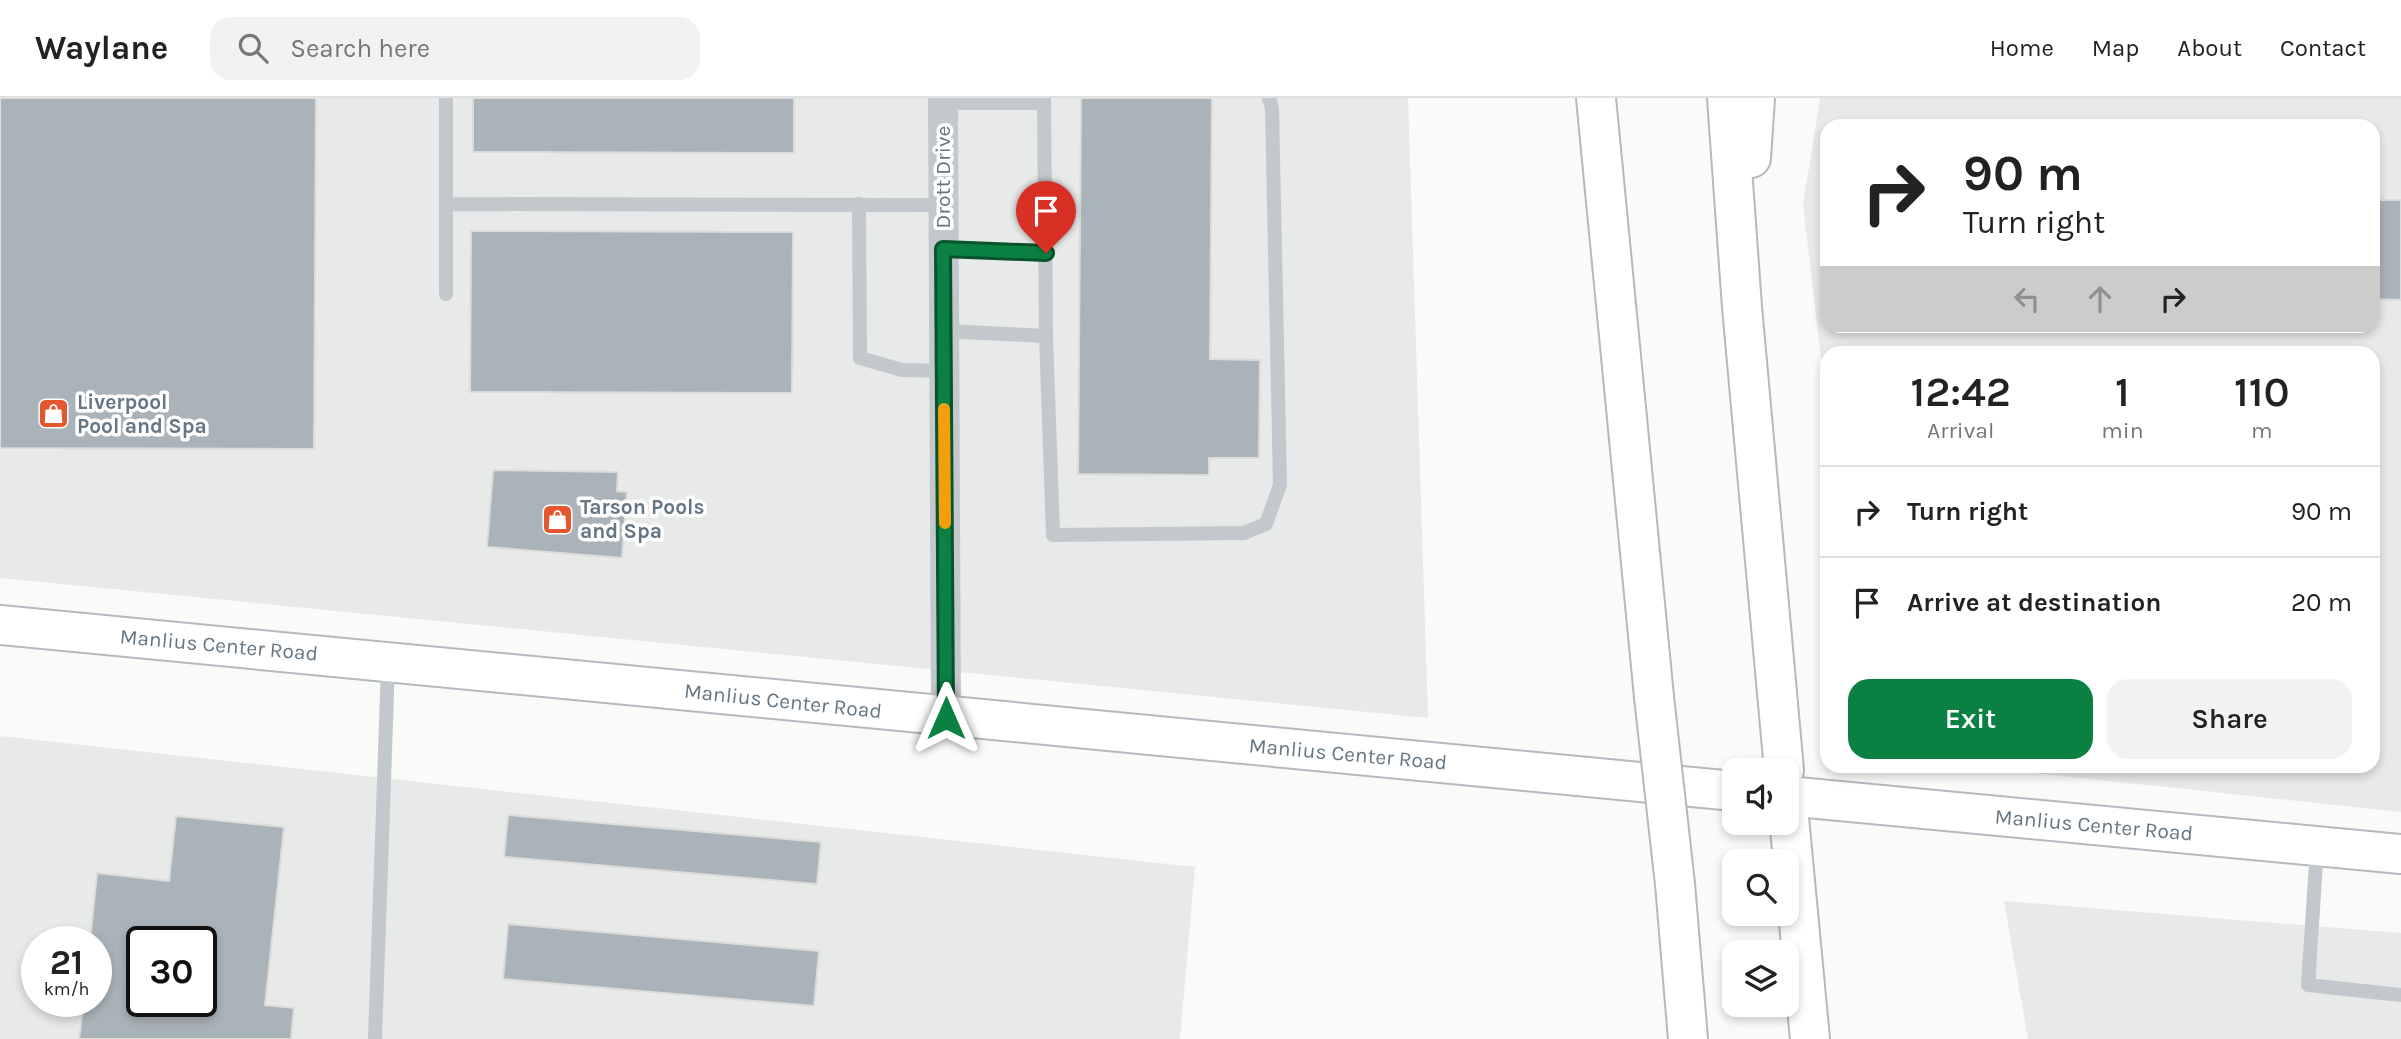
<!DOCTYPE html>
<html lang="en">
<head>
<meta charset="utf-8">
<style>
	body { margin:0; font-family:Karla,sans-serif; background:#f2f2f2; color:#222; height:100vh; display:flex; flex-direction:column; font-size:26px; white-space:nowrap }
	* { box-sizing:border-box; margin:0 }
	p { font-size:23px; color:#767676 }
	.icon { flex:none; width:38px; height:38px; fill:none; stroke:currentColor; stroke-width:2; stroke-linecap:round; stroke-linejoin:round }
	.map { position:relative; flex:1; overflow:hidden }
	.sheet { position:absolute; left:1820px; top:248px; width:560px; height:427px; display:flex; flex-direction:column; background:#fff; border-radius:21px; box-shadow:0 4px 10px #0003 }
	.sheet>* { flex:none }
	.guide { position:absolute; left:1820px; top:21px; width:560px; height:214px; border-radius:21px; box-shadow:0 4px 10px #0003; background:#fff; color:#222; overflow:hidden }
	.controls { position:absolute; left:1722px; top:660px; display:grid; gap:14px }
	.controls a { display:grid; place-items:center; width:77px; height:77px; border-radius:14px; background:#fff; box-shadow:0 4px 10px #0003; font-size:35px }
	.speed { position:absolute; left:21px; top:828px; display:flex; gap:14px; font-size:35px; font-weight:700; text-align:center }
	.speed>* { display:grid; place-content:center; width:91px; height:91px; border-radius:50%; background:#fff; box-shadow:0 4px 10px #0003; line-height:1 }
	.speed small { font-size:18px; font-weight:400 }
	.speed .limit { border:4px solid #111; border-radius:10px; background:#fff; color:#111 }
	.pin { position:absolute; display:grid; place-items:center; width:60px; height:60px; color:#fff; margin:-72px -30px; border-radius:50% 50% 50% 0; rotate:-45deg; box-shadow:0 0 7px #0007 }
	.pin .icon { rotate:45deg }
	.me { position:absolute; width:77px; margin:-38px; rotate:0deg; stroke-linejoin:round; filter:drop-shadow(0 0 5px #0008) }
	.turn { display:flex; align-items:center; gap:24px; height:147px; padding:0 28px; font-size:32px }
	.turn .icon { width:91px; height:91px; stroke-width:2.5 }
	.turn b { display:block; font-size:49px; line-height:60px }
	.lanes { display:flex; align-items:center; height:66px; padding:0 28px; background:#0003; justify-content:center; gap:35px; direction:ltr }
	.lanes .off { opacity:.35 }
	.eta { display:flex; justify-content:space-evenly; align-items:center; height:119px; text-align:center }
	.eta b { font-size:42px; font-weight:600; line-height:49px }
	.button { display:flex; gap:14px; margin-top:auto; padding:14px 28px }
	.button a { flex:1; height:80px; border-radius:21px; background:#0b8043; color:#fff; font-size:28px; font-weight:600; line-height:80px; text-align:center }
	.button a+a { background:#f2f2f2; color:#222 }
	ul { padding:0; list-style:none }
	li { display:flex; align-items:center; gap:21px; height:91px; padding:0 28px; border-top:2px solid #e0e0e0 }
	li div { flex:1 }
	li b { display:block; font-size:26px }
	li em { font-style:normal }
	header { display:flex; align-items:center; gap:42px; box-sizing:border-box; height:98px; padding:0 35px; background:#fff; border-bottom:2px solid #e0e0e0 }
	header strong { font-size:33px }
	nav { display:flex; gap:38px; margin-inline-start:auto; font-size:24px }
	.search { width:490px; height:63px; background:#f2f2f2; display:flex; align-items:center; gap:18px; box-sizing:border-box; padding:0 24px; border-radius:21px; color:#767676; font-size:26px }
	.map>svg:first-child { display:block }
	.built { fill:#e8e9e9; fill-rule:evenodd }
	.building { fill:#aab3b9; stroke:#dcdcda; stroke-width:2; fill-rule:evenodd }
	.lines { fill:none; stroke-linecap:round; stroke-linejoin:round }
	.secondary-casing { stroke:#b3babf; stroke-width:42 }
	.highway-casing { stroke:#b4b9bd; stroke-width:42 }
	.lane { stroke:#c3c8cc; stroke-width:14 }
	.street { stroke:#c3c8cc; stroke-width:30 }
	.secondary { stroke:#fff; stroke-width:38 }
	.highway { stroke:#fff; stroke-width:38 }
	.highway-bridge-casing { stroke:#b4b9bd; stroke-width:42; stroke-linecap:butt }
	.highway-bridge { stroke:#fff; stroke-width:38 }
	.route-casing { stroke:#07532c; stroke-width:18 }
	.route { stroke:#0b8043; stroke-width:12 }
	.slow { stroke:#f59e0b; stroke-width:12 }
	.labels { text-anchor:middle; stroke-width:7; stroke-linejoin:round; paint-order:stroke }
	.street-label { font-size:21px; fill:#657683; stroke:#fff }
	.poi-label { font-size:21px; font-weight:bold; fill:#657683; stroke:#fff; text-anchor:start }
</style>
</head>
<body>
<header>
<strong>Waylane</strong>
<div class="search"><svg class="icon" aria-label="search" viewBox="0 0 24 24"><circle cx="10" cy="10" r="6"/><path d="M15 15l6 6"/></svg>Search here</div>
<nav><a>Home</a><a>Map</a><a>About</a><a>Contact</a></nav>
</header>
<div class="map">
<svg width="2401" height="941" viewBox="0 0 2401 941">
	<rect width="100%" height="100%" fill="#fafaf8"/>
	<path class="built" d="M0 0H1408L1428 620 0 480Z
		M1820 0H2401V714L1978 669 2373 668V256H1827V312L1803 107ZM1827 28H2373V228H1827Z
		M0 638 1195 769 1180 941H0ZM37 844H96V903H37ZM142 844H201V903H142Z
		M2004 803 2401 835V941H2028Z"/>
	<path class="building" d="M0 0H316L314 351 0 350Z
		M473 0H794V55L473 54Z
		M1081 0H1212L1210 261 1260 262 1259 360H1209V377L1078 376Z
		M2373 102H2401V202L2373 201Z
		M471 133 793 134 792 295 470 294Z
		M493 372 618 374 617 393 627 394 622 460 487 449Z
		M508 717 821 744 817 786 504 759Z
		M176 718 284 729 265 907 294 910 291 941H79L84 903H96V844H90L97 775 169 783ZM142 844H201V903H142Z
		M508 826 819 853 814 908 503 881Z"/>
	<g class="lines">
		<defs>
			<path id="secondary" d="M0 527 1734 693
				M1787 698 2401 756"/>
			<path id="highway" d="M1596 0 1654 599
				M1727 0 1742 209 1784 672
				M1751 60 1755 0
				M1787 699 1810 941
				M1675 786 1688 941"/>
		</defs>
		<use href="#secondary" class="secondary-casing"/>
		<use href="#highway" class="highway-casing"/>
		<path class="lane" d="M446 0V106L943 107
			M1044 0 1046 238 1053 437 1244 435 1266 426 1280 387 1272 10 1269 0
			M943 5H1044
			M859 106 860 260 902 272 944 273
			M943 151 1046 154
			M446 196V106
			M944 233 1046 238
			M2317 750 2308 887 2401 897
			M375 941 388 567"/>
		<path class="street" d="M943 0 946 620"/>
		<use href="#secondary" class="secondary"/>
		<use href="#highway" class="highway"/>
		<defs>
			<path id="highway-bridge" d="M1654 599 1675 786"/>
		</defs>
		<use href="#highway-bridge" class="highway-bridge-casing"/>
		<use href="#highway-bridge" class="highway-bridge"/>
	</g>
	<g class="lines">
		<defs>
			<path id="route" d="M946 620 943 151 1046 155"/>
		</defs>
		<use href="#route" class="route-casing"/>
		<use href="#route" class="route"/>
		<path class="slow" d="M944 311 945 425"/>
	</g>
	<defs>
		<symbol id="shop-square" viewBox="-11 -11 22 22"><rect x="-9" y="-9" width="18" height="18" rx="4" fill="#e4572e" stroke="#fff"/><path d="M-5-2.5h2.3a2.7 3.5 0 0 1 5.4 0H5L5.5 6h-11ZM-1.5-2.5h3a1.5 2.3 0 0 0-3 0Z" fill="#fff"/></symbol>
	</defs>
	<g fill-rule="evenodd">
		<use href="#shop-square" x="36" y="298" width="35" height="35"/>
		<use href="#shop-square" x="540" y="404" width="35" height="35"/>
	</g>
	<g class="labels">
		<g class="street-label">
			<text transform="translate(943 79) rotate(-90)" y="7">Drott Drive</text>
			<text transform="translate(219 547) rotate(5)" y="7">Manlius Center Road</text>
			<text transform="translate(783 603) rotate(6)" y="7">Manlius Center Road</text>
			<text transform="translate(1348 656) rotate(5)" y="7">Manlius Center Road</text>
			<text transform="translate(2094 727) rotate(5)" y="7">Manlius Center Road</text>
		</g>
		<g class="poi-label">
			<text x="77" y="311">Liverpool<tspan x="77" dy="24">Pool and Spa</tspan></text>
			<text x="580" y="416">Tarson Pools<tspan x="580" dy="24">and Spa</tspan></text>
		</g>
	</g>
</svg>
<div class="controls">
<a><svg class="icon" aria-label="sound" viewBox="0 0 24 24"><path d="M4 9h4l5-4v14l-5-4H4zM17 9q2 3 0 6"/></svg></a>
<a><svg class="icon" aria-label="search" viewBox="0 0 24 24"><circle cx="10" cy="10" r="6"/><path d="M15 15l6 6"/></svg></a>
<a><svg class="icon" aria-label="layers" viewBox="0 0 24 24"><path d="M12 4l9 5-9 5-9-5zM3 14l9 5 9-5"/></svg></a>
</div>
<div class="speed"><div>21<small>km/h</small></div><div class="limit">30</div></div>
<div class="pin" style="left:1046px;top:155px;background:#d93025"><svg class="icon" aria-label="arrive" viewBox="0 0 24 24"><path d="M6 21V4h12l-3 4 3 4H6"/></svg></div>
<svg class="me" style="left:946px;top:620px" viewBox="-20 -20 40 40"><path d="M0-17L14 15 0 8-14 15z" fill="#0b8043" stroke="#fff" stroke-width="4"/></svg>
<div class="guide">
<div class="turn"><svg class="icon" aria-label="right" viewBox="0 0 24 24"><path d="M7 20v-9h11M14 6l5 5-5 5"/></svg><div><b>90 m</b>Turn right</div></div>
<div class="lanes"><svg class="icon off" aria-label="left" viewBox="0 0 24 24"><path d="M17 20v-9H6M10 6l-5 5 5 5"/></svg><svg class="icon off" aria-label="ahead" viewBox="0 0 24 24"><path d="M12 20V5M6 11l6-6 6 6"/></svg><svg class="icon" aria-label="right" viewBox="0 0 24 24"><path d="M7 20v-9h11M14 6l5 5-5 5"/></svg></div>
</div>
<section class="sheet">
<div class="eta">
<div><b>12:42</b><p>Arrival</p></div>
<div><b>1</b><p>min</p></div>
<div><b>110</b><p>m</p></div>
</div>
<ul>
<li><svg class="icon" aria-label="right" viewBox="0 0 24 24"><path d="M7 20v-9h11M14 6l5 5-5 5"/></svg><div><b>Turn right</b></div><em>90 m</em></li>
<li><svg class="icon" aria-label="arrive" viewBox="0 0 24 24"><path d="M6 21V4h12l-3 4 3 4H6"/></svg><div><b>Arrive at destination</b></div><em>20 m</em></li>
</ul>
<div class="button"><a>Exit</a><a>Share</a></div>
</section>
</div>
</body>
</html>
